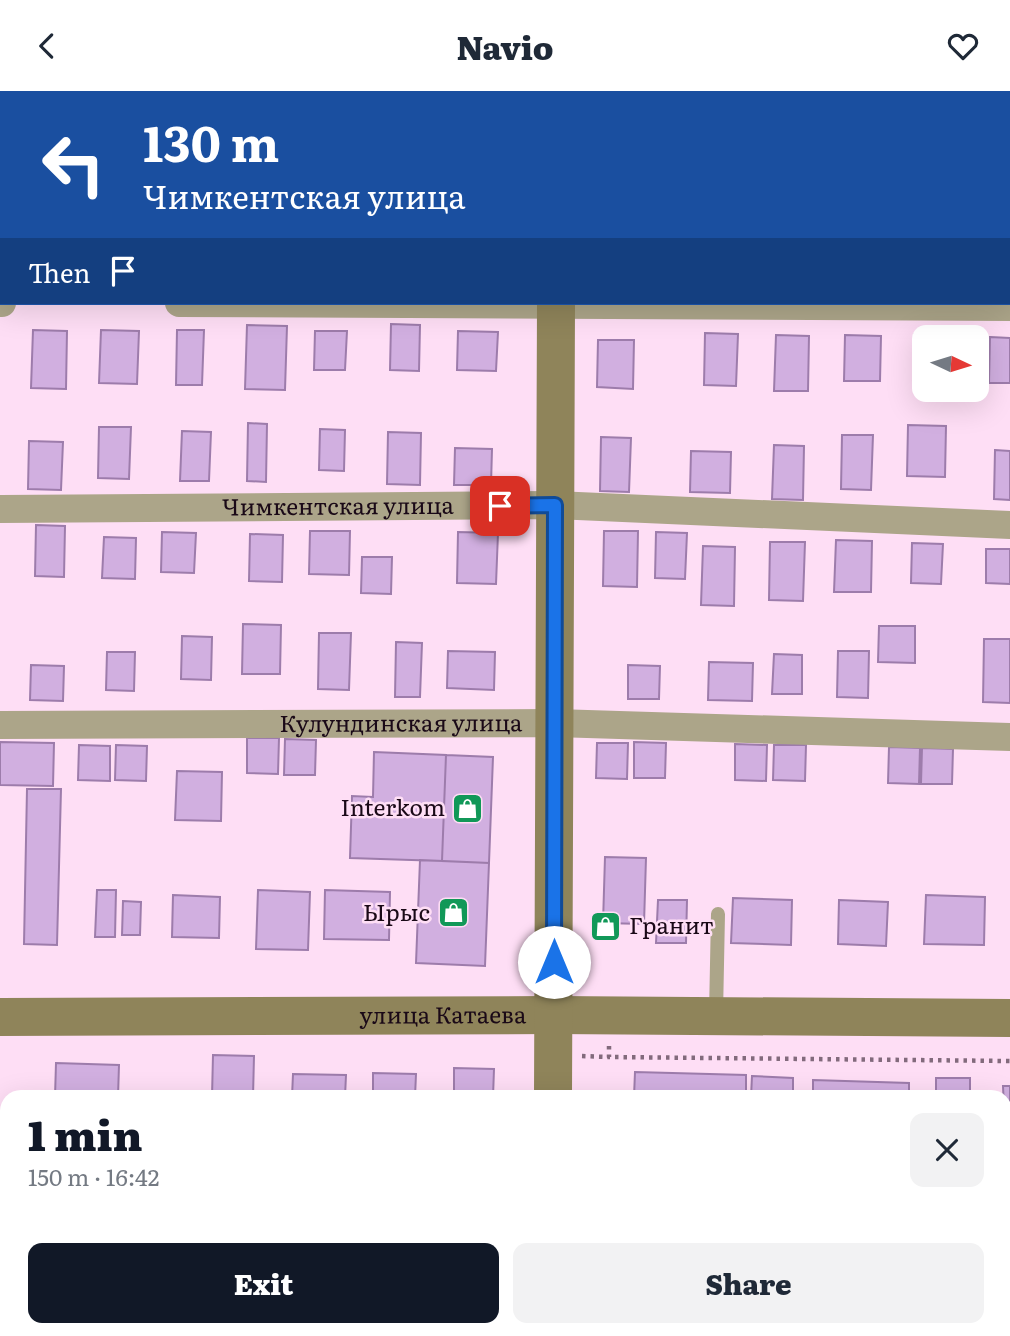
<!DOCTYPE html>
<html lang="en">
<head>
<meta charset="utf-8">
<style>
	body { margin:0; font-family:Literata,serif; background:#f2f2f3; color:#1f2937; height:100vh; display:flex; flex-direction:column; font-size:26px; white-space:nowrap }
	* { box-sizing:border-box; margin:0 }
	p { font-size:23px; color:#747a83 }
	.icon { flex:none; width:38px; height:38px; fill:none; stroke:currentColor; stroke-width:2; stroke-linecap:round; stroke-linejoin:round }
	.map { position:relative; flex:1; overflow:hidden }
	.side { position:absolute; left:0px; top:999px; width:1012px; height:247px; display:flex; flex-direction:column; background:#fff; border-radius:21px 21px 0 0; box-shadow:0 7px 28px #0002 }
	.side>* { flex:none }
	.hud { position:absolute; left:0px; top:0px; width:1012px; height:214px; box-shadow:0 7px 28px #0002; background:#1a4fa0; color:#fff; overflow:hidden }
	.needle { width:46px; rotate:94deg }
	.fabs { position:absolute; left:912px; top:234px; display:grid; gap:14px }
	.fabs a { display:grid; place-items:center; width:77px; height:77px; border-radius:14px; background:#fff; box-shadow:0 7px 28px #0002; font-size:35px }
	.pin { position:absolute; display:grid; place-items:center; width:60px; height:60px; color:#fff; margin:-30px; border-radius:14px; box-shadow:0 4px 10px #0006 }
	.me { position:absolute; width:77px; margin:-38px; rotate:0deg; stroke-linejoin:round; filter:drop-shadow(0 0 5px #0008) }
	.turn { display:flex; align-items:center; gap:24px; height:147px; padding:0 28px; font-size:32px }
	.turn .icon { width:91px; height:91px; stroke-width:2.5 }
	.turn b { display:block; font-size:49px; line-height:60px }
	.then { display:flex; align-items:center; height:66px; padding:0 28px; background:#0003; gap:14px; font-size:26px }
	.round { display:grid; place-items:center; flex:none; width:74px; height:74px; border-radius:14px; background:#f2f2f3 }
	.summary { display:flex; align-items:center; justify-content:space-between; height:119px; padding:0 28px }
	h1 { font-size:42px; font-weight:800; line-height:52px; color:#111827 }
	.primary-button { display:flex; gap:14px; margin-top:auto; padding:14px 28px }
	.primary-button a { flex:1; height:80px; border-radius:14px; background:#111827; color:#fff; font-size:28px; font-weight:800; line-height:80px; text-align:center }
	.primary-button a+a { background:#f2f2f3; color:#1f2937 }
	header { display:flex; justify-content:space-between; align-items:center; height:91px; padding:0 28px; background:#fff; font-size:32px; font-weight:800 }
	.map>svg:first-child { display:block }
	.building { fill:#d1afe0; stroke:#9d7cab; stroke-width:2 }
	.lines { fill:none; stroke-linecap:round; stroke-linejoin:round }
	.path { stroke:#826a7c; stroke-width:4.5; stroke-dasharray:3.5 5; stroke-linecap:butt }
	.lane { stroke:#aca589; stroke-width:14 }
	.street { stroke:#aca589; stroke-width:28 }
	.secondary { stroke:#8f845a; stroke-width:38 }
	.route-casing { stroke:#114b97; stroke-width:18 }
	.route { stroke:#1a73e8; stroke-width:12 }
	.labels { text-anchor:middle; stroke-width:5; stroke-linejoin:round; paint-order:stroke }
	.street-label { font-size:23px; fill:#1a0917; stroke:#fedef5 }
	.poi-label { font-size:23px; fill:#1a0917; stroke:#fedef5; text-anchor:end }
</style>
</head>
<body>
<header><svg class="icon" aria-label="back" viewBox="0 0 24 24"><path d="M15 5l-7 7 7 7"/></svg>Navio<svg class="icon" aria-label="heart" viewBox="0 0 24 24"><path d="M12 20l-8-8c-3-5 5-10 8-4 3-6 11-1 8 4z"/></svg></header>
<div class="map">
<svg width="1010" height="1245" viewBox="0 0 1010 1245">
	<rect width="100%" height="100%" fill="#fedef5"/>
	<path class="building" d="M391 233 420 234 419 280 390 279Z
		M247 234 287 235 285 299 245 298Z
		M33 239 67 240 66 298 31 297Z
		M101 239 139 240 137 293 99 292Z
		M177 239H204L202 294H176Z
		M315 240H347L345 279H314Z
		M458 240 498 241 496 280 457 279Z
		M705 242 738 243 736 295 704 294Z
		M914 243 954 244V247H924V289H913Z
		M776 244 809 245 808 300H774Z
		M845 244 881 245 880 290H844Z
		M990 246 1010 247V292H989Z
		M598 249H634L633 298 597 296Z
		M248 332 267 333 266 391 247 390Z
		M908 334 946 335 945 386 907 385Z
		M99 336H131L129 388 98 387Z
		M320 338 345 339 344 380 319 379Z
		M182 340 211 341 209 390H180Z
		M388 341 421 342 420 394 387 393Z
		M842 344H873L871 399 841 398Z
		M601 346 631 347 629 401 600 400Z
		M29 350 63 351 61 399 28 398Z
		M774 354 804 355 803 409 772 408Z
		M455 357 492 358 491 394H454Z
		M995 359 1010 360V409L994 408Z
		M691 360 731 361 730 402 690 401Z
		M36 434 65 435 64 486 35 485Z
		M310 440H350L349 484 309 483Z
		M604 440H638L637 496 603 495Z
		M162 441 196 442 194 482 161 481Z
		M458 441 498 442 496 493 457 492Z
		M656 441 687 442 685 488 655 487Z
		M250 443 283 444 282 491 249 490Z
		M104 446 136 447 135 488 102 487Z
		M836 449 872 450 871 501H834Z
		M770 451H805L803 510 769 509Z
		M912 452 943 453 941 493 911 492Z
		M703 455 735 456 734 515 701 514Z
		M986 458H1010V493L986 492Z
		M362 466H392L391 503 361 502Z
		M243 533 281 534 280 583H242Z
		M879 535H915V572L878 571Z
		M319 542H351L349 599 318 598Z
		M182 545 212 546 211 589 181 588Z
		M984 548H1010V612L983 611Z
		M396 551 422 552 420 606H395Z
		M448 560 495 561 494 599 447 597Z
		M838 560H869L868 607 837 606Z
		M107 561H135L134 600 106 599Z
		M774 563 802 564V603H772Z
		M709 571 753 572 752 610 708 609Z
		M31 574 64 575 63 610 30 609Z
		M628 574 660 575 659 608H628Z
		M247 647H279L278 683 247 682Z
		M285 648 316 649 315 684H284Z
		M0 651 54 652 53 695 0 694Z
		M634 651 666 652 665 687H634Z
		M597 652H628L627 688 596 687Z
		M735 653 767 654 766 690 735 689Z
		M79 654 110 655V690L78 689Z
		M116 654 147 655 146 690 115 689Z
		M774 654H806L805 690 773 689Z
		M889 656 920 657 919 693 888 692Z
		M922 657 953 658 952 693H921Z
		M374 661 446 664 442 770 350 767 352 705 373 706Z
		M446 664 493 666 489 772 442 770Z
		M177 680 222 681 221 730 175 729Z
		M27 698H61L57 854 24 853Z
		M605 766 646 767 644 833 603 832Z
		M420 769 489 772 485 875 416 872Z
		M97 799H116L115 846H95Z
		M258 799 310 801 308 859 256 858Z
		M325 799 390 801 389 849 324 848Z
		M173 804 220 806 219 847 172 846Z
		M926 804 985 806 984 854 924 853Z
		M733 807 792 809 791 854 731 852Z
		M658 809H687L686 852H656Z
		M839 809 888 811 886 855 838 853Z
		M123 810 141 811 140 844H122Z
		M213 964 254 965 253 1006H212Z
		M56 972 119 974 118 1006H55Z
		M454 977 494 978 493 1006H454Z
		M635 981 746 984V1006H634Z
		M373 982 416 983 415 1006H373Z
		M293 983 346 984 345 1006H292Z
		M752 985 793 987V1006H751Z
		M936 987H970V1006H936Z
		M813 989 909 992V1006H813Z
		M1003 995H1010V1018H1004Z
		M1004 1026 1010 1027V1201L1004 1200Z
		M0 1164H7V1199H0Z"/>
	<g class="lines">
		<path class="path" d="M609 955V966L1010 970
			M582 965 609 966"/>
		<path class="lane" d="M716 923 718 823"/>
		<g class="street">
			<path d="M0 6H2"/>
			<path d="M0 212H2"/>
			<path d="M179 212 1010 216"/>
			<path id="s1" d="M0 418 555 414 1010 434"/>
			<path id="s2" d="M0 634 555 632 1010 646"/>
			<path d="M1004 1229H1010"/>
			<path d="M0 1233H7"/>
		</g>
		<g class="secondary">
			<path d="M557 2V0"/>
			<path id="s3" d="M0 926 554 924 1010 927"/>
			<path d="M553 1006 556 212"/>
			<path d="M553 1245V1239"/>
		</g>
	</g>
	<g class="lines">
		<defs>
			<path id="route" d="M500 415 555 414 554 871"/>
		</defs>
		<use href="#route" class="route-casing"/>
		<use href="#route" class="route"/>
	</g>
	<defs>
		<symbol id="shop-square" viewBox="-11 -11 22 22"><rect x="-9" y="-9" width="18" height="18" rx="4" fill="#119858" stroke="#fedef5"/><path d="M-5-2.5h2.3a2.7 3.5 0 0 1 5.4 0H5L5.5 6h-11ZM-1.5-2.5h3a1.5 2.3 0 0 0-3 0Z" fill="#fff"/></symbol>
	</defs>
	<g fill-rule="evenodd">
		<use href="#shop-square" x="450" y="700" width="35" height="35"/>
		<use href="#shop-square" x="436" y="804" width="35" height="35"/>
		<use href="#shop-square" x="588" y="818" width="35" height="35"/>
	</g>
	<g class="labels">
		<g class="street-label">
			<text dy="8" stroke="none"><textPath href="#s1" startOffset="338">Чимкентская улица</textPath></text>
			<text dy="8" stroke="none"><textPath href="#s2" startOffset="401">Кулундинская улица</textPath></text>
			<text dy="8" stroke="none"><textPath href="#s3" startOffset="443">улица Катаева</textPath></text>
		</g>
		<g class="poi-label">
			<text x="445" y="725">Interkom</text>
			<text x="430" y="830">Ырыс</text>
			<text x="629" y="843" text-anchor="start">Гранит</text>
		</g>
	</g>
</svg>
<div class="fabs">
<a><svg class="needle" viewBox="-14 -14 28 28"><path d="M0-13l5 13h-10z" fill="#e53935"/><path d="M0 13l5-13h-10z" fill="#747a83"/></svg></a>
</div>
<div class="pin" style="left:500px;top:415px;background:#d93025"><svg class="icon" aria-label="arrive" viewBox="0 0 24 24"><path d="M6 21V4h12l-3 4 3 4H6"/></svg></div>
<svg class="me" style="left:554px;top:871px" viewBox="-20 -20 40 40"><circle r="19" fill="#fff"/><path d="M0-13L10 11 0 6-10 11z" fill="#1a73e8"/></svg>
<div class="hud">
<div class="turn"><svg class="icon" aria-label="left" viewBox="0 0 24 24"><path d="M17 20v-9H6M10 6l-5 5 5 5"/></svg><div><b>130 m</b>Чимкентская улица</div></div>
<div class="then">Then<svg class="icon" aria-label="arrive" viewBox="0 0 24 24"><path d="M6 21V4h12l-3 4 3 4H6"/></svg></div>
</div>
<section class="side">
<div class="summary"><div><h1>1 min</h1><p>150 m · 16:42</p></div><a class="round"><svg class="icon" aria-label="close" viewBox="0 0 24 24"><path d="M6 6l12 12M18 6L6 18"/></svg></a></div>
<div class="primary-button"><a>Exit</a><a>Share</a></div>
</section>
</div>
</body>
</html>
